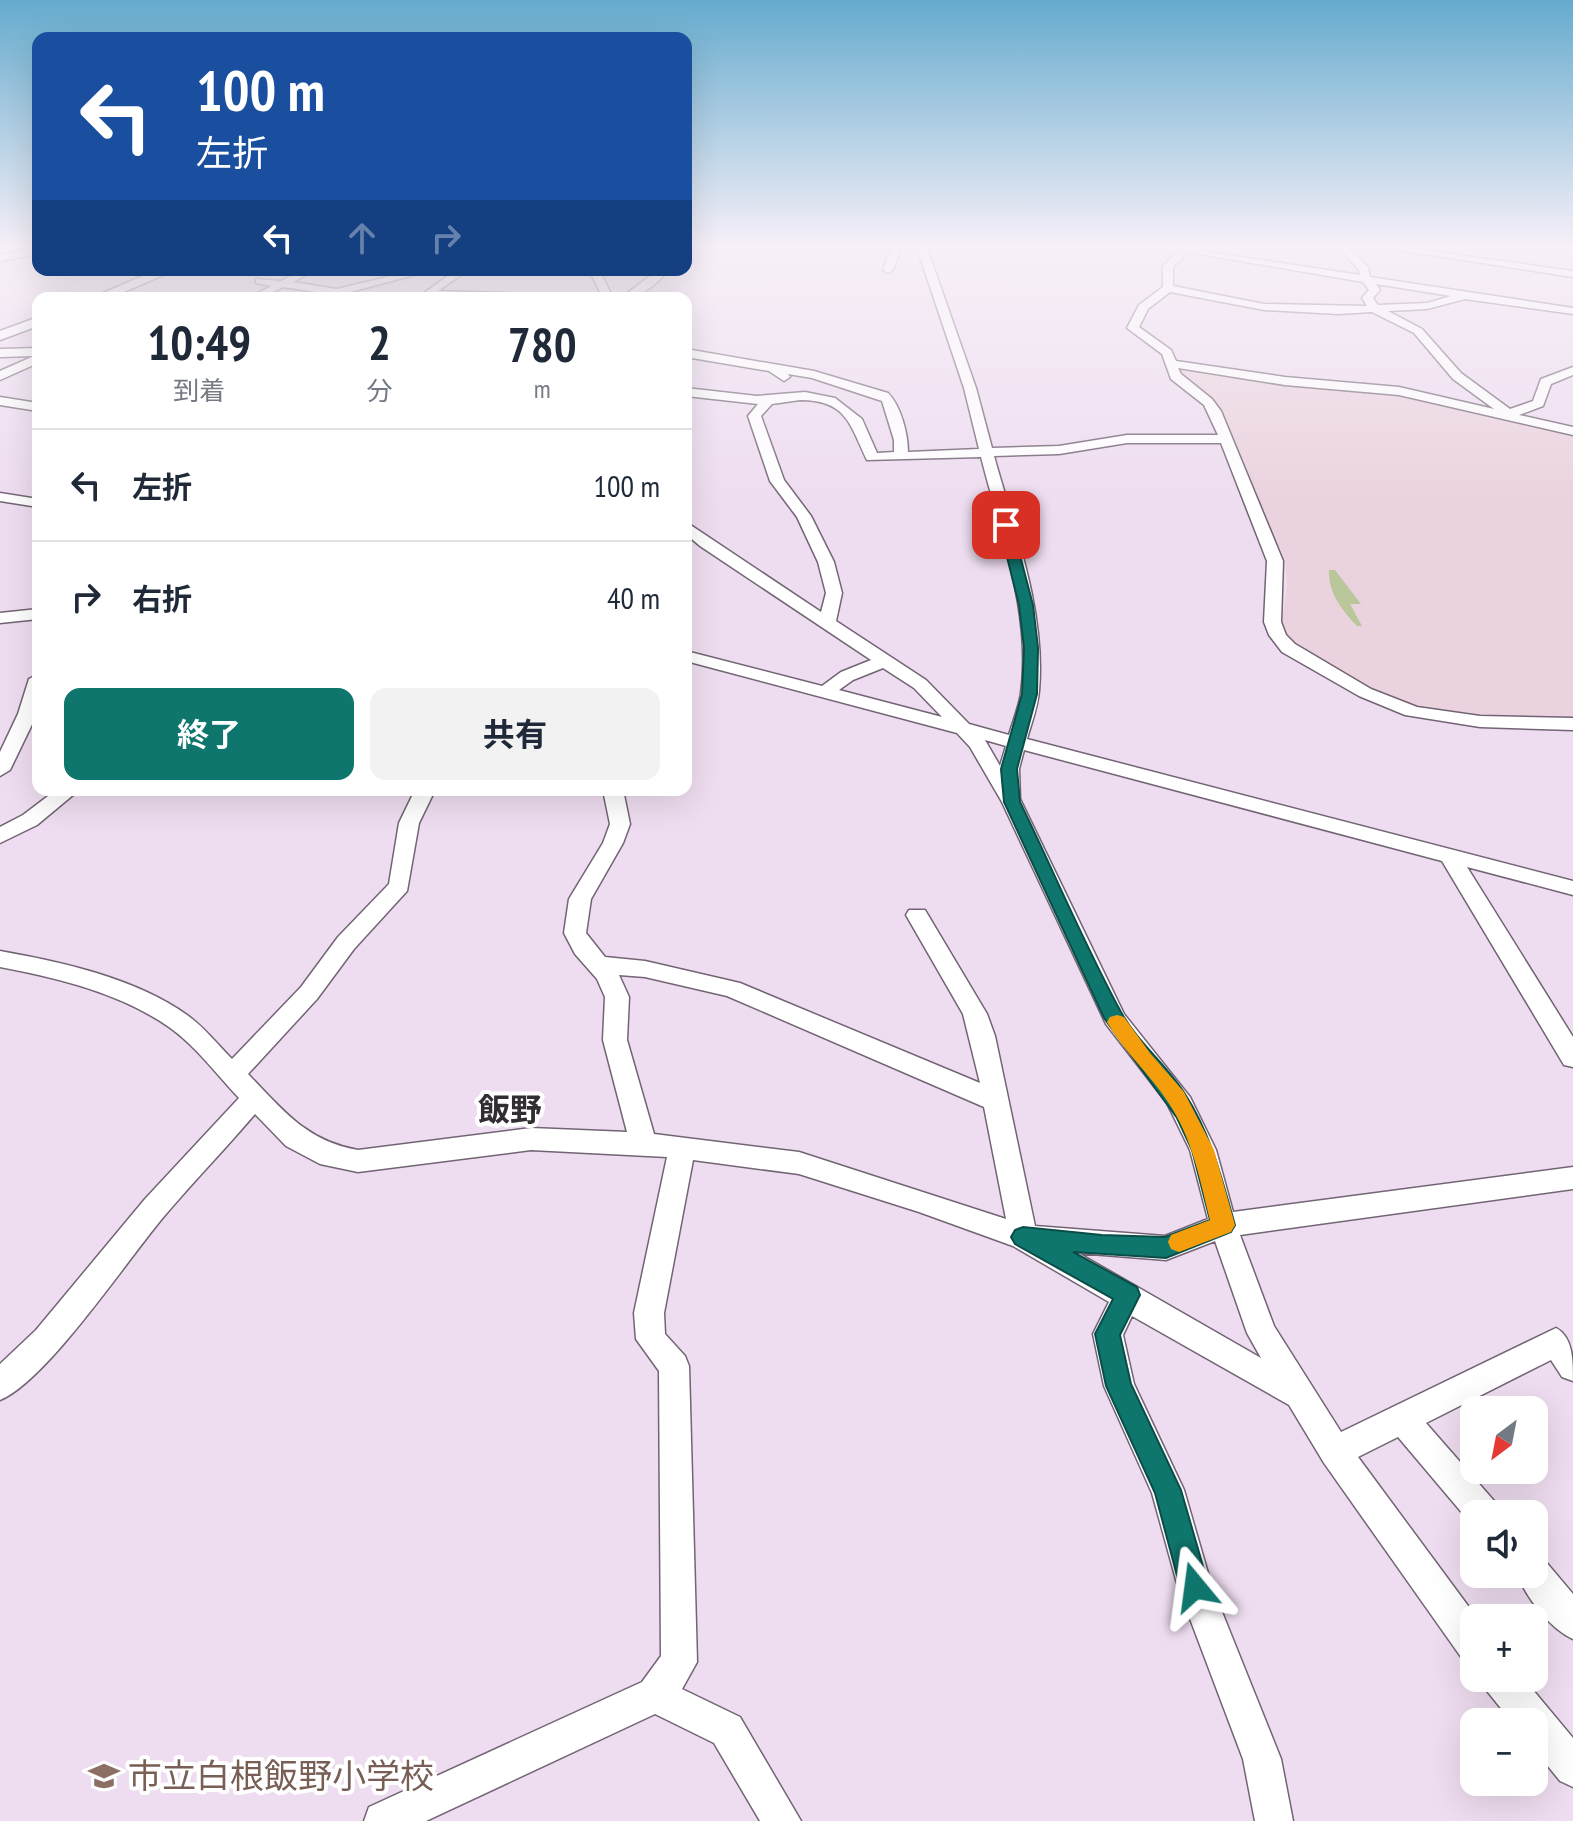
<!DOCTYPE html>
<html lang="ja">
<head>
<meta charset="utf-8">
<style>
	body { margin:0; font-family:"PT Sans Narrow","Noto Sans JP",sans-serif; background:#f2f2f3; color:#1f2937; height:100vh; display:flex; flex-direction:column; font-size:30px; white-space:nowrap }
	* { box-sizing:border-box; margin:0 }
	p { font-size:26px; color:#747a83 }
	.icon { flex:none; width:44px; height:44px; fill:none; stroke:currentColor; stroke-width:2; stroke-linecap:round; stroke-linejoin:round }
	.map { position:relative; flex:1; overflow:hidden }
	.sheet { position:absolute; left:32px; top:292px; width:660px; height:504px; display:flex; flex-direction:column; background:#fff; border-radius:16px; box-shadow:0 8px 32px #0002 }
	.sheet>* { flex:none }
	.guide { position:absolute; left:32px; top:32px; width:660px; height:244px; border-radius:16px; box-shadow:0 8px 32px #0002; background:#1a4fa0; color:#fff; overflow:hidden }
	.needle { width:52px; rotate:212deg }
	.controls { position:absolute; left:1460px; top:1396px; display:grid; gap:16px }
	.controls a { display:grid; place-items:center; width:88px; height:88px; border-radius:16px; background:#fff; box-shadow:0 8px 32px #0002; font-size:40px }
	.pin { position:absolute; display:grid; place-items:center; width:68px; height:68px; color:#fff; margin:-34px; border-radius:16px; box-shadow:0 4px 12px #0006 }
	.me { position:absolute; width:88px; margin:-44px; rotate:344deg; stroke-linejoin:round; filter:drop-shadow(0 0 6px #0008) }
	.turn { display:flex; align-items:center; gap:28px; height:168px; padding:0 32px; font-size:36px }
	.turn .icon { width:104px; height:104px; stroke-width:2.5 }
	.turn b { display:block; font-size:56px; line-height:68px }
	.lanes { display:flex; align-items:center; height:76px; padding:0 32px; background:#0003; justify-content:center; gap:40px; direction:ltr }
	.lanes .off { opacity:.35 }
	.eta { display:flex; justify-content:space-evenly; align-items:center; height:136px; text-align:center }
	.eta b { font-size:48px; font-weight:700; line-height:56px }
	.action { display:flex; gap:16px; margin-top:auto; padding:16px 32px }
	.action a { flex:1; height:92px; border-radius:16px; background:#0f766e; color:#fff; font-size:32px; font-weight:700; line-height:92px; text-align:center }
	.action a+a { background:#f2f2f3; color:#1f2937 }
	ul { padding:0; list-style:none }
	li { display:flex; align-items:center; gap:24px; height:112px; padding:0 32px; border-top:2px solid #e0e1e3 }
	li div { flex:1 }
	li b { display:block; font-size:30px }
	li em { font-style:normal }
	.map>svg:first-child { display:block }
	.industrial { fill:#ead2de }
	.green { fill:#b9c79a }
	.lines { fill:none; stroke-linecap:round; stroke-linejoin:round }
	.minor-casing { stroke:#726474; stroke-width:3 }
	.major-casing { stroke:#726474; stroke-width:3 }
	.minor { fill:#fff; fill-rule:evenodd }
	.major { fill:#fff; fill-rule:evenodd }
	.route { fill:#0f766e; stroke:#0a4d48; stroke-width:2 }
	.slow { fill:#f59e0b }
	.labels { text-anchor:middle; stroke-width:8; stroke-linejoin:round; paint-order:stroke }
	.quarter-label { font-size:32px; font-weight:bold; fill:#322c33; stroke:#fff }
	.near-education-label { font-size:34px; fill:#785e54; stroke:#fff; text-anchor:start }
</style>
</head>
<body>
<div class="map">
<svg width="1573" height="1821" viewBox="0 0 1573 1821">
	<rect width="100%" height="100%" fill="#eeddf0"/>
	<path class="industrial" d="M1190 368 1389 391 1573 433V720L1456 714 1415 707 1374 691 1293 642 1285 632 1282 621 1287 587 1286 563 1220 408 1181 376 1180 369Z"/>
	<path class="green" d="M1329 570H1335L1361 604H1350L1362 626H1357C1342 610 1328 593 1329 570Z"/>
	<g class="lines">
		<defs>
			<path id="minor" d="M38 248V254L0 261V255Z
				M891 248H901L893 270 888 273 883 270Z
				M917 248H927L976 388 992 448 1059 446 1127 435H1218L1204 405 1171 379 1162 354 1127 328 1139 305 1163 287V266L1182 248 1360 275 1359 270 1339 248H1349L1368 267 1370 277 1573 308V314L1465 299 1427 309 1388 311 1422 329 1461 373 1510 409 1533 401 1541 379 1573 367V375L1551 384 1543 406 1519 415 1573 427V435L1399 395 1285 385 1178 368 1181 374 1212 399 1221 411 1283 561 1281 622 1286 635 1295 644 1371 689 1417 707 1480 716 1573 718V730L1480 727 1405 715 1359 696 1282 652 1269 635 1264 622 1267 561 1221 443H1127L1059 454 994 456C1015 532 1046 612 1039 691 1038 707 1031 724 1027 739L1573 881V895L1467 867 1573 1037V1067L1564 1065 1442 861 1024 750 1019 769 1020 799 1124 1014 1190 1097 1216 1150 1233 1212 1573 1167V1189L1240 1235 1274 1326 1341 1432 1556 1328C1573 1337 1573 1360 1573 1381L1562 1377 1551 1360 1426 1423 1495 1502 1500 1514H1474V1527L1398 1437 1358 1457 1477 1618H1474V1662L1461 1657 1324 1463 1289 1405 1132 1316 1123 1335 1134 1384 1184 1490 1212 1587 1281 1759 1293 1821H1255L1243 1759 1178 1587 1152 1493 1104 1386 1093 1334 1109 1302 1013 1246 919 1212 799 1174 693 1160 664 1313 665 1334 685 1356 689 1366 697 1662 682 1689 740 1717 801 1821H760L714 1743 655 1714 426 1821H364L369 1807 642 1682 661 1656 659 1371 636 1339 634 1313 667 1157 531 1150 358 1172 320 1164 286 1146 255 1114C226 1148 195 1180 166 1214 129 1257 47 1381 0 1400V1364L36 1330 145 1199 239 1098C218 1076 196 1046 169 1027 120 993 58 978 0 967V951C62 962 135 978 187 1015 204 1027 218 1045 232 1059L301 987 338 937 389 884 399 823 415 790H435L419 823 407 891 354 949 317 999 248 1074C283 1110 306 1141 358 1150L531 1128 627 1132 603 1040 605 997 597 979 575 954 564 933 569 899 603 843 610 824 603 790H623L630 824 623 843 591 899 586 933 605 957 645 961 740 983 980 1083 963 1014 906 915 909 910H925L987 1014 995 1036 1035 1226 1165 1236 1208 1219 1190 1150 1167 1103 1106 1024 1002 802 970 747 957 733 686 661V651L822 686 841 672 871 660 700 546 686 534V522L821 612 826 593 818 562 797 517 770 481 748 416 758 404 686 396V388L757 396 805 392 835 398 862 419 877 453 894 452V440L882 401 812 378 788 374 790 377 784 381 769 371 686 357V349L814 371 888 393C901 406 908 434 908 452L979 449 964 388ZM1188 252 1363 282 1369 290 1362 298 1367 306 1264 304 1173 286V267ZM1376 284 1451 296 1427 303 1378 305 1373 298 1380 290ZM1170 292 1264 310 1338 314 1372 312 1414 333 1453 379 1494 409 1399 387 1285 377 1176 361 1171 350 1139 327 1148 309ZM800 400C847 400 850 425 867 460L981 457C1000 532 1032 615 1021 693 1019 707 1013 721 1009 735L969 724 926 680 836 621 842 593 834 562 811 516 784 480 761 416 772 404ZM883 668 914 688 942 717 839 690 853 680ZM985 740 1006 746 1000 766ZM619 975 645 977 727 996 984 1107 1006 1219 799 1152 654 1134 627 1040 629 997ZM1215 1241 1247 1333 1261 1358 1078 1253 1166 1260Z
				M1385 248H1408L1573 271V277Z
				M302 270H315L293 282 337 289 416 270H433L328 298H310L323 293 283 287 262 298H249L271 286 256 283V279L281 281Z
				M456 270H468L438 291 562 295 567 298H417Z
				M589 270H599L613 298H603Z
				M658 270H669C655 285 642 298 621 298Z
				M38 348V363L0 380V371L34 356 0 357V349Z
				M0 397 38 403V411L0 405Z
				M0 493 38 499V507L0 501Z
				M38 609V619L0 623V613Z
				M38 674 37 714 10 770 0 776V752L18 714 29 679Z
				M56 790H79L37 825 0 843V827L23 815Z
				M1534 1557 1546 1562 1573 1594V1639C1550 1629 1526 1597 1517 1574H1534Z
				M1482 1678H1523L1573 1738V1787L1560 1781 1534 1749V1722H1512L1487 1691Z"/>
			<path id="major" d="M157 270H175L110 298H91Z
				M38 317V326L0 340V331Z"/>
		</defs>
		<use href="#minor" class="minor-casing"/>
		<use href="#major" class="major-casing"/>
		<use href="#minor" class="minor"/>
		<use href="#major" class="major"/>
	</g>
	<linearGradient id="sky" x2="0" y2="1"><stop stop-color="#65abce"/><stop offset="0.49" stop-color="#f7f0f8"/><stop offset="1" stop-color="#f7f0f8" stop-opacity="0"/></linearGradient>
	<rect width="1573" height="503" fill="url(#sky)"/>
	<path class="route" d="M1006 522 1012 525 1033 605 1038 648 1037 694 1017 769 1020 802C1054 872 1084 944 1121 1012 1138 1043 1167 1065 1185 1094 1211 1134 1222 1180 1235 1225L1231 1232 1166 1258 1073 1252 1137 1287 1140 1295 1120 1335 1131 1384 1181 1490 1209 1587 1205 1597 1195 1602 1185 1597 1180 1587 1155 1493 1106 1386 1095 1334 1113 1299 1015 1244 1011 1237 1015 1230 1023 1227 1102 1235 1165 1237 1210 1220 1192 1150 1177 1118 1104 1018 1004 802 1001 769 1022 694 1024 648 1019 605 999 525Z"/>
	<path class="slow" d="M1117 1015 1124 1017 1150 1053 1184 1092 1214 1150 1235 1225 1231 1232 1179 1252 1171 1249 1168 1242 1171 1235 1210 1220C1200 1180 1192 1137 1168 1102 1150 1074 1124 1052 1107 1022L1110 1017Z"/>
	<defs>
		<symbol id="school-bare" viewBox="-9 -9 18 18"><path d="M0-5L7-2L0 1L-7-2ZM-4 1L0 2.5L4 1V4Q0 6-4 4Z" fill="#8d6e63" stroke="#fff" stroke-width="2.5" paint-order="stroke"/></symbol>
	</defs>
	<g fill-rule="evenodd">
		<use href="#school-bare" x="82" y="1754" width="44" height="44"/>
	</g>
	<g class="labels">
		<g class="quarter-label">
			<text x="510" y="1121">飯野</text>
		</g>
		<g class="near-education-label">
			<text x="128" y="1788">市立白根飯野小学校</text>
		</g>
	</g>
</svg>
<div class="controls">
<a><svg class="needle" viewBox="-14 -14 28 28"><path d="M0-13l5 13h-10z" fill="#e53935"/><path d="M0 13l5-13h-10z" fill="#747a83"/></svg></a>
<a><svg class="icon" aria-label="sound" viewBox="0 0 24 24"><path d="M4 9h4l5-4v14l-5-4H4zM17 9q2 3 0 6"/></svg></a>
<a>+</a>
<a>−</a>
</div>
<div class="pin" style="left:1006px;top:525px;background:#d93025"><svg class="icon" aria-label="arrive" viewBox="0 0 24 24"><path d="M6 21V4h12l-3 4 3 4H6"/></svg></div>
<svg class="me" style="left:1195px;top:1587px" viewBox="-20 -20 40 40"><path d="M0-17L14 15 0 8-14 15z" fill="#0f766e" stroke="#fff" stroke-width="4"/></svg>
<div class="guide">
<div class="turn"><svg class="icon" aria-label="left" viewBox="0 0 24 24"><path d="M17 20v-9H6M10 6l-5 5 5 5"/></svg><div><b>100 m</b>左折</div></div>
<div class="lanes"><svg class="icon" aria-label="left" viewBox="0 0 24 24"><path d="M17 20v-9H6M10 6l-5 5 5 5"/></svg><svg class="icon off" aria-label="ahead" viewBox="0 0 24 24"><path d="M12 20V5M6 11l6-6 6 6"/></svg><svg class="icon off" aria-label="right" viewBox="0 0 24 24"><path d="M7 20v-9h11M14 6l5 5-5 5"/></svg></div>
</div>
<section class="sheet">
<div class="eta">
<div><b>10:49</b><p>到着</p></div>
<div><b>2</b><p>分</p></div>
<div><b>780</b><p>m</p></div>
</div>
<ul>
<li><svg class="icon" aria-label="left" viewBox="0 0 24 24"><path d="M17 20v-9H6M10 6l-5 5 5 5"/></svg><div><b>左折</b></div><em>100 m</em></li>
<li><svg class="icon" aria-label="right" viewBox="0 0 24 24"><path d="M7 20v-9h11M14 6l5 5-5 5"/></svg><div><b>右折</b></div><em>40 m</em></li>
</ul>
<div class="action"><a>終了</a><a>共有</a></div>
</section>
</div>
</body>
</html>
